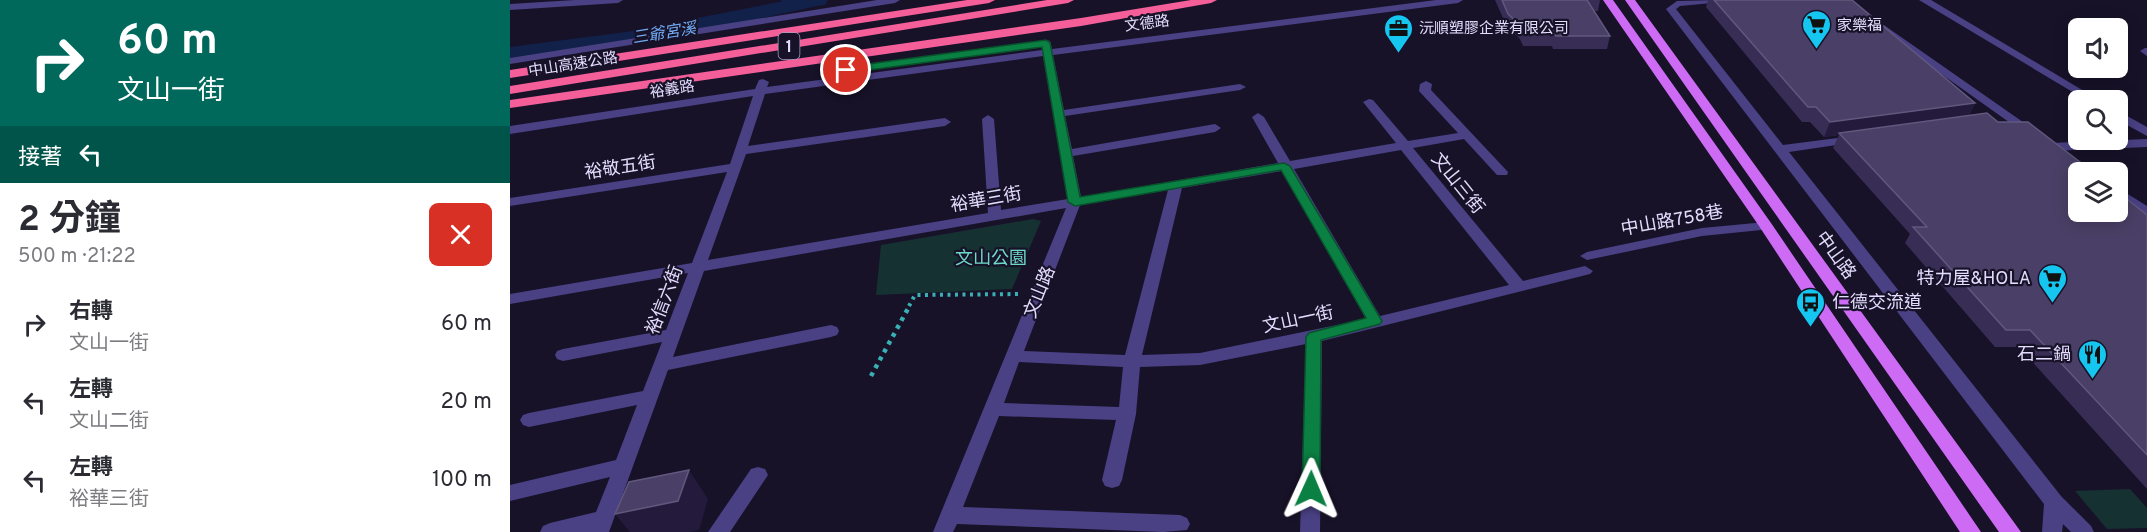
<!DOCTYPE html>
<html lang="zh-TW">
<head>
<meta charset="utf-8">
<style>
	body { margin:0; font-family:Overpass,"Noto Sans TC",sans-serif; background:#f2f2f3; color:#2b2b33; height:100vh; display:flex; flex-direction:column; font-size:22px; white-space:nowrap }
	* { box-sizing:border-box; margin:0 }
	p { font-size:20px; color:#7c7c81 }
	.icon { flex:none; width:33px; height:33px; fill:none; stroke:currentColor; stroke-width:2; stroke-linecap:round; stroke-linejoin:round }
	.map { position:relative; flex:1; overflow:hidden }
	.side { display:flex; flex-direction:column; background:#fff; width:510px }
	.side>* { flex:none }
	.hud { background:#00695c; color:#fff; overflow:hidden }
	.buttons { position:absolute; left:1558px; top:18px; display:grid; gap:12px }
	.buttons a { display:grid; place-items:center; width:60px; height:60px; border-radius:9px; background:#fff; box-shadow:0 3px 15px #0003; font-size:30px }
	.pin { position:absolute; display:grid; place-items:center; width:51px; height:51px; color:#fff; margin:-26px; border:3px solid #fff; border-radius:50%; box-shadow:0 2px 6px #0007 }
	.me { position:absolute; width:66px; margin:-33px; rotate:1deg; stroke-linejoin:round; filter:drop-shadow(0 0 4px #0008) }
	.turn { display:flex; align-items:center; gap:21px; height:126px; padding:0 18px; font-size:27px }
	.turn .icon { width:78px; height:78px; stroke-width:2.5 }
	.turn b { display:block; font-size:42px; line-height:51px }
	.then { display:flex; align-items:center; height:57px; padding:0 18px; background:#0003; gap:12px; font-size:22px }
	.round { display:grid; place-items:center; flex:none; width:63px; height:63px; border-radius:9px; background:#f2f2f3 }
	.head { display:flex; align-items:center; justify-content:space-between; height:102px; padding:0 18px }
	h1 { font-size:36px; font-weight:700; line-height:45px }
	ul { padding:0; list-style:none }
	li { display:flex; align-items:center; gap:18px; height:78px; padding:0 18px }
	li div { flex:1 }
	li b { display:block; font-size:22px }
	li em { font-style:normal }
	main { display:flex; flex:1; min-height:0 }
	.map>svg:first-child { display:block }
	.green { fill:#163132 }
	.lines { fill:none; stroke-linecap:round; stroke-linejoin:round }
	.stream { stroke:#112149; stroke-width:4.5 }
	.river { fill:#112149; fill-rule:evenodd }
	.path-far1 { stroke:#39b1b4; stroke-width:4; stroke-dasharray:3 4.5; stroke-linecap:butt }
	.path { stroke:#39b1b4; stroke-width:4.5; stroke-dasharray:4 5; stroke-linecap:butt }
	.minor { fill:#494184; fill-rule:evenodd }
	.major { fill:#cd6bf5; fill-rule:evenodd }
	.highway { fill:#f45f9a; fill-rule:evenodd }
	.wall { fill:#382d55 }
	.shaded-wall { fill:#231a3c }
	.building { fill:#4a4067; stroke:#62587e; stroke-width:1.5 }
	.route { fill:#0b8043; stroke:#07532c; stroke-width:1.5 }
	.labels { text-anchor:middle; stroke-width:4.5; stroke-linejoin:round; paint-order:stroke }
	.far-street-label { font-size:15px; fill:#e3dcfd; stroke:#181229 }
	.far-poi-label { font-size:15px; fill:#e3dcfd; stroke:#181229; text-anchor:start }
	.far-water-label { font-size:16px; font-style:italic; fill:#71adf6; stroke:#181229 }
	.shield { fill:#181229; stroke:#a69fbd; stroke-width:1.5 }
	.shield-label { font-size:16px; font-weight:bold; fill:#e3dcfd }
	.street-label { font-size:18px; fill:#e3dcfd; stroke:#181229 }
	.park-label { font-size:18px; fill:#6cd9c7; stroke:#181229 }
	.poi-label { font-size:18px; fill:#e3dcfd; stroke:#181229; text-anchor:end }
</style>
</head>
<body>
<main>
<section class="side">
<div class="hud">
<div class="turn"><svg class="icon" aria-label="right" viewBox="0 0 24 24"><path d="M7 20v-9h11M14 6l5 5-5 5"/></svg><div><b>60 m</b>文山一街</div></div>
<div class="then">接著<svg class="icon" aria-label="left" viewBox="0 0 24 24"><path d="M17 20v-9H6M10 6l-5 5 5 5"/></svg></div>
</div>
<div class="head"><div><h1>2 分鐘</h1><p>500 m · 21:22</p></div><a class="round" style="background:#d93025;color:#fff"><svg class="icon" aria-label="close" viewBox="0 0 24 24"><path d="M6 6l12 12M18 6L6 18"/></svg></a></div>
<ul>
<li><svg class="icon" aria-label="right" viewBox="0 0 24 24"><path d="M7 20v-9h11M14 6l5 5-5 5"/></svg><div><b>右轉</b><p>文山一街</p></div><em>60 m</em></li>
<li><svg class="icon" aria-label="left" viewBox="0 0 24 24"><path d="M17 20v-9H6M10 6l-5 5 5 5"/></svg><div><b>左轉</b><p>文山二街</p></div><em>20 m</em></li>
<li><svg class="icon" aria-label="left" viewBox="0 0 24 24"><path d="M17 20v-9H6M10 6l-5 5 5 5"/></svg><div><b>左轉</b><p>裕華三街</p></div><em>100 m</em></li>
</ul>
</section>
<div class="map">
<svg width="1637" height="532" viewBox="0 0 1637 532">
	<rect width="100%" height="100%" fill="#181229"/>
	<path class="green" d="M523 219 531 221 502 289 366 295 371 245Z
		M1620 489 1637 508V528L1597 529 1565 491Z"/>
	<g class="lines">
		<path class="stream" d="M273 0 299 2"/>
		<path class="river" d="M279 0H318L315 5 307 6 154 40 0 61V47L116 32Z"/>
		<path class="path-far1" d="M399 306 405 295 512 294"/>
		<path class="path" d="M361 376 400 305"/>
		<path class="minor" d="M65 0H113L108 3 0 10V4Z
			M367 0H390L385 3 0 64V58Z
			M926 0H953L948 3 543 55 554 110 730 84 736 87 730 90 555 116 562 149 705 124 711 128 705 132 563 156 571 197 768 163 742 117 748 113 754 117 780 161 886 143 853 102 859 99 863 100 898 141 948 133 909 91 910 84 916 81 922 84 921 90 998 172 997 175H987L954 139 903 148 1013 281 1075 266 1083 271 1080 274 812 341 810 532H790L796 344 690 365 630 367 626 414 612 480 609 486 602 488 595 486 592 480 606 420 489 416 453 507 670 515 677 518 680 524 677 530 653 532 447 524 443 532H423L556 208 194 271 163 357 321 325 327 327 329 331 327 335 321 337 158 370 99 532H30L33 526 40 523 86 512 100 477 0 501V485L106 460 127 405 19 427 13 425 10 420 13 415 19 413 133 391 152 342 53 361 47 359 45 355 47 351 53 349 156 330 178 273 0 304V294L182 263 217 172 0 206V198L220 164 243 96 0 134V126L245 89 249 80 253 79 259 82 257 87 532 50 531 43 536 40 540 41 542 49ZM533 56 558 199 491 210 484 119 478 115 472 119 478 213 198 260 236 154 435 126 441 122 435 118 238 146 255 94ZM891 150 999 285 870 316 784 169ZM772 171 856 319 690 353 632 355 672 188ZM658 190 615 355 514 351 570 205ZM509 362 613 367 609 407 494 403Z
			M1207 0 1202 3 1170 6 1166 9 1273 145 1351 135 1353 138 1347 142 1279 152 1551 496 1581 526 1584 532H1561L1553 524 1552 532H1532L1534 504 1156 9 1167 1Z
			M1327 0H1338L1530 134 1528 137H1520Z
			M1409 0H1421L1589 100H1576Z
			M1635 48H1637V56L1630 51Z
			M1608 111 1637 127V136L1608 120Z
			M1637 139V147L1541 151 1535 147 1541 143Z
			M1608 188 1637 206V216L1608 198Z
			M1256 222 1263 226 1261 229 1192 236 1077 260 1070 256 1077 252 1192 228Z
			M248 467 255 469 258 475 220 532H198L241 469Z"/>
		<path class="major" d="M1093 0H1103L1261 223 1471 532H1450L1249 226Z
			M1115 0H1125L1511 532H1489Z"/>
		<path class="highway" d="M457 0H485L479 3 0 78V70Z
			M537 0H564L558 3 0 94V86Z
			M681 0H707L701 3 571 26 0 108V100L571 18Z"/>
	</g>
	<path class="wall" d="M985 0H1090L1088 11H1084L1100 36 1097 49H1043L1042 46H1013L1010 39 997 27Z
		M1198 0H1342L1465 103 1459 115 1488 122 1637 215V489L1509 347H1485L1395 243 1400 234 1323 148 1329 135 1314 137 1300 122H1292L1196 7Z"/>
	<path class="shaded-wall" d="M1465 103 1458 117 1329 133V135L1314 137 1320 122Z
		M179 470 198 499 189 530 179 532H120L105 514Z"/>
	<path class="building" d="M992 0H1077L1100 36H1046L1044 33H1015L1011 26 998 14Z
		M1204 0H1342L1465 103 1320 122 1306 107H1298Z
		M1477 113 1488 122H1518L1583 172H1569V212H1608V192L1637 215V455L1520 330H1496L1403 227H1417L1329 133Z
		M179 470 168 501 105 514 119 482Z"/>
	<path class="route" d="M536 40 540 43 570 197 774 163 780 166 872 321 870 324 811 340 810 489 807 494 801 496 795 494 792 489 796 337 799 333 856 318 771 170 565 206 558 202 532 47 336 73 331 70 336 67Z"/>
	<defs>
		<symbol id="supermarket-pin" viewBox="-11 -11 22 30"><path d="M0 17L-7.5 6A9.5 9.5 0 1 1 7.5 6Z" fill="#15c7f0" stroke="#181229"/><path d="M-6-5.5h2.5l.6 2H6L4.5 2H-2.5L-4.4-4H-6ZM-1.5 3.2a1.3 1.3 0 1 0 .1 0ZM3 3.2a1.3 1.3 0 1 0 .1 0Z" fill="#111"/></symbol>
		<symbol id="office-pin" viewBox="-11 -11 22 30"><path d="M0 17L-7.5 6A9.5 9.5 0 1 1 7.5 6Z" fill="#15c7f0" stroke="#181229"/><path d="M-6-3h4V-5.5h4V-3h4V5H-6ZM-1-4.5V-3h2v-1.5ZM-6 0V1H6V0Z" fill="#111"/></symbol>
		<symbol id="bus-pin" viewBox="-11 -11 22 30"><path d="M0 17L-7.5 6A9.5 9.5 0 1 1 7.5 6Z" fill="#15c7f0" stroke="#181229"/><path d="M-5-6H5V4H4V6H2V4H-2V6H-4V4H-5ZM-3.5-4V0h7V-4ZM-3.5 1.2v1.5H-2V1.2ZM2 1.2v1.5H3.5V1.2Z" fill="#111"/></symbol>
		<symbol id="restaurant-pin" viewBox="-11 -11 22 30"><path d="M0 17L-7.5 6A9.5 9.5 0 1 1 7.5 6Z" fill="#15c7f0" stroke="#181229"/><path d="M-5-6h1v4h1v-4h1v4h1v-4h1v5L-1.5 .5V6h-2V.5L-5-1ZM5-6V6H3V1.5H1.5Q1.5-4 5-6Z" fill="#111"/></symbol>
	</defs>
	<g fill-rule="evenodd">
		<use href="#supermarket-pin" x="1290" y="8" width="33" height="45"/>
		<use href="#office-pin" x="872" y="12" width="33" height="45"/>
		<use href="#supermarket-pin" x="1526" y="262" width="33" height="45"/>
		<use href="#bus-pin" x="1284" y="286" width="33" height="45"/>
		<use href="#restaurant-pin" x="1566" y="338" width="33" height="45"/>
	</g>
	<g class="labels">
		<g class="far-street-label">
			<text transform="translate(637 23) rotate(-7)" y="5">文德路</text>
			<text transform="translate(63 64) rotate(-9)" y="5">中山高速公路</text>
			<text transform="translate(162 89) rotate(-9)" y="5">裕義路</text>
		</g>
		<g class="far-poi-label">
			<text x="1327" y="30">家樂福</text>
			<text x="909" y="33">沅順塑膠企業有限公司</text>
		</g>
		<g class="far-water-label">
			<text transform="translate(154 32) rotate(-9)" y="6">三爺宮溪</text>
		</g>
		<rect class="shield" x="268.5" y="33" width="21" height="26" rx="4.5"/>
		<g class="shield-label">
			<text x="279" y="52">1</text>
		</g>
		<g class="street-label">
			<text transform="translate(110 167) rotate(-9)" y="6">裕敬五街</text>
			<text transform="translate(948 183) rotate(51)" y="6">文山三街</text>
			<text transform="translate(476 199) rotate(-10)" y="6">裕華三街</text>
			<text transform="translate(1162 220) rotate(-10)" y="6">中山路758巷</text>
			<text transform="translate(1326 255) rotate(54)" y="6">中山路</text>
			<text transform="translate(529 292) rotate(-68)" y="6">文山路</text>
			<text transform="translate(154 300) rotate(-69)" y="6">裕信六街</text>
			<text transform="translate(788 319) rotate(-12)" y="6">文山一街</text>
		</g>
		<g class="park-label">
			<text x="481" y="264">文山公園</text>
		</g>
		<g class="poi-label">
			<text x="1521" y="284">特力屋&amp;HOLA</text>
			<text x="1322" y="308" text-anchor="start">仁德交流道</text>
			<text x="1561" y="360">石二鍋</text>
		</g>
	</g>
</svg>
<div class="buttons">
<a><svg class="icon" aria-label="sound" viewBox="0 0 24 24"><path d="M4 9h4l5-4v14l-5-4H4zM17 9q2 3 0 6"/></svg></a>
<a><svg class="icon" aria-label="search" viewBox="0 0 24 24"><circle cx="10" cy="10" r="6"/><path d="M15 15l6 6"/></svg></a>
<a><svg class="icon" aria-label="layers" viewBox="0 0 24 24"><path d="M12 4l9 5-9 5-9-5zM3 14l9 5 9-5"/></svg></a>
</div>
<div class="pin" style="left:336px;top:70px;background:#d93025"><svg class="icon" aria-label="arrive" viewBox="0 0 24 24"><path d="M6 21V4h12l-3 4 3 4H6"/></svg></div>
<svg class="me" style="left:801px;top:489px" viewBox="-20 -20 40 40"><path d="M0-17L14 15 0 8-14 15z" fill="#0b8043" stroke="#fff" stroke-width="4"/></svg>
</div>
</main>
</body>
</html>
